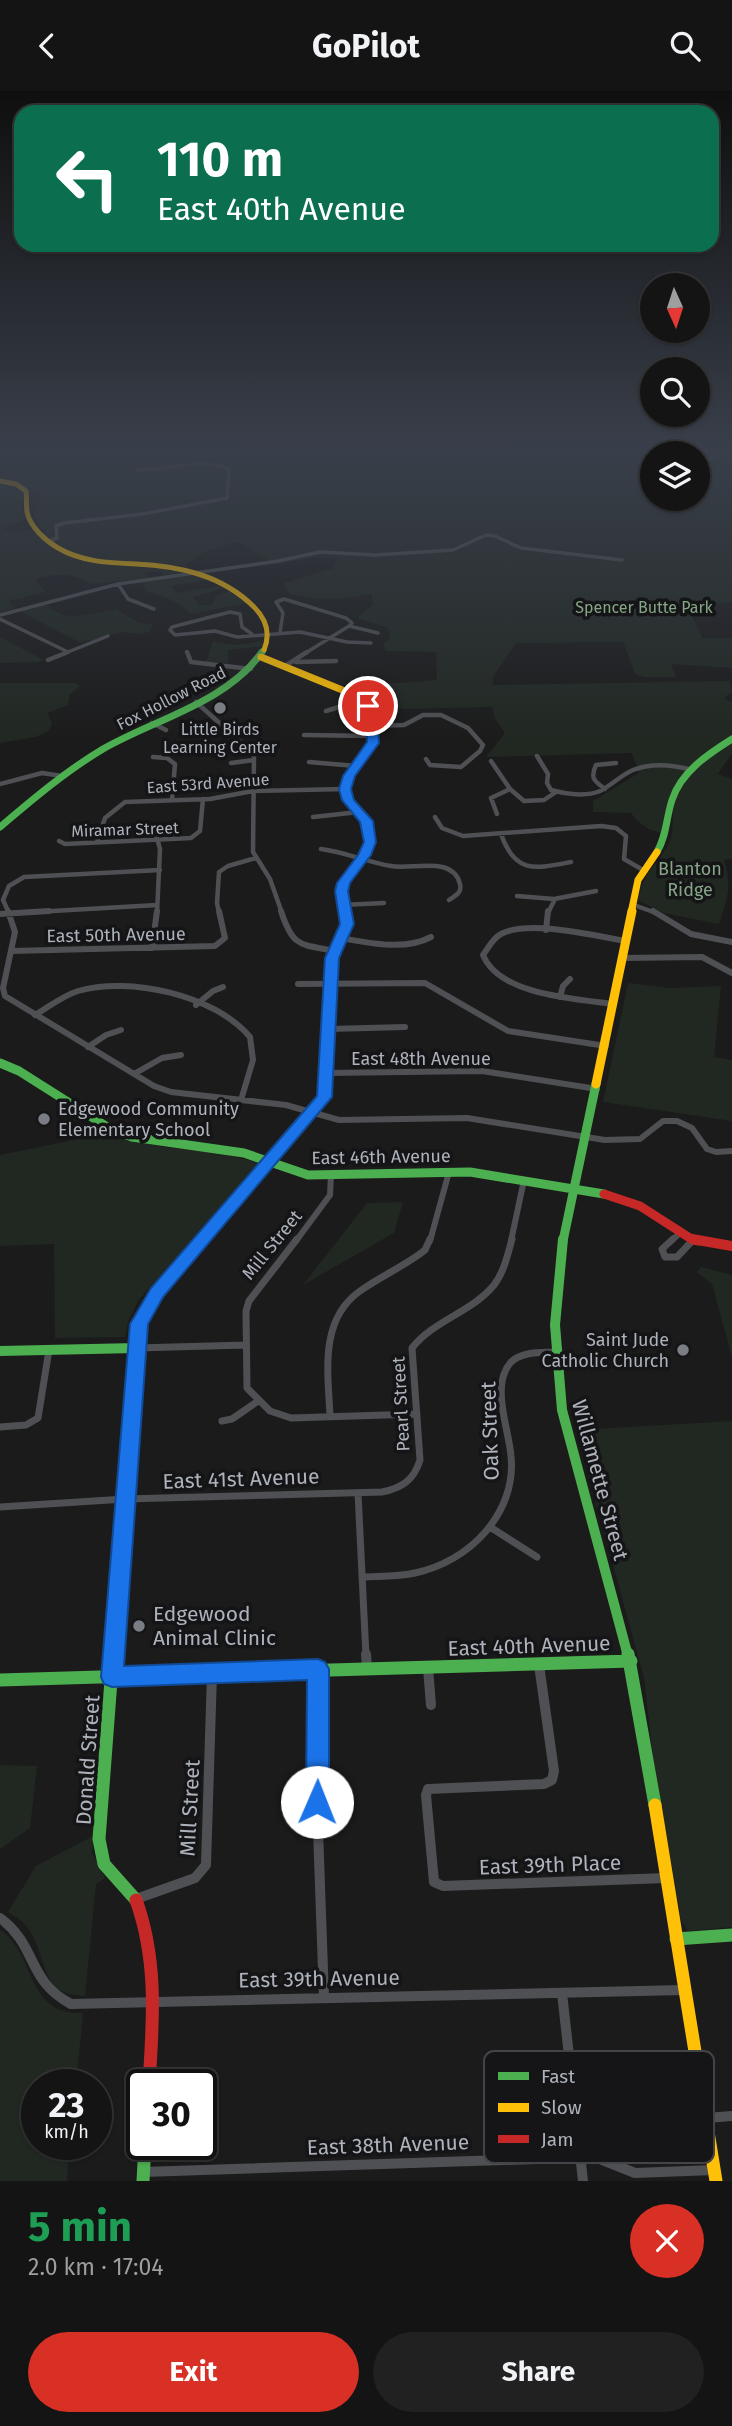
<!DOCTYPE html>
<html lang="en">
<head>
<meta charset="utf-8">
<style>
	body { margin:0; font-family:"Fira Sans",sans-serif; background:#212122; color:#f1f3f6; height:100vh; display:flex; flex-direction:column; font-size:26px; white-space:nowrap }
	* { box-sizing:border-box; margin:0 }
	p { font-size:23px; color:#9d9ea0 }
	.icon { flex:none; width:38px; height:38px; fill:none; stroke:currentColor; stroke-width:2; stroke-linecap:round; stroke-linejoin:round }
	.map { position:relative; height:2090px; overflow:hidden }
	.details { display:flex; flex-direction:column; background:#141414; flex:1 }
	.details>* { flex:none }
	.banner { position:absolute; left:14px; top:14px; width:705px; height:147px; border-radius:21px; box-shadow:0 2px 5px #0004,0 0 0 2px #333334; background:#0b6e4f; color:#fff; overflow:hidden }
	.needle { width:46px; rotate:177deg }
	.buttons { position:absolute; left:640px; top:182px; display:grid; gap:14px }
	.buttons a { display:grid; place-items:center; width:70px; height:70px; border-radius:50%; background:#141414; box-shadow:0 2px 5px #0004,0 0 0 2px #333334; font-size:35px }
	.speed { position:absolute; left:21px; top:1978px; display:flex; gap:14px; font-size:35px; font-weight:700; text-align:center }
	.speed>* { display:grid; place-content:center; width:91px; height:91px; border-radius:50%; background:#141414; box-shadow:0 2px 5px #0004,0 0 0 2px #333334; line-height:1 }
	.speed small { font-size:18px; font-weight:400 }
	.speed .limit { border:4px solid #111; border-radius:10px; background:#fff; color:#111 }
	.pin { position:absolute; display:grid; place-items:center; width:60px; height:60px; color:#fff; margin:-30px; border:4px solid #fff; border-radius:50%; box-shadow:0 2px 7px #0007 }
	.me { position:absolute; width:77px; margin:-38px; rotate:1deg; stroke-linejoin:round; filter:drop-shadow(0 0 5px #0008) }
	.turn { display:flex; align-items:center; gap:24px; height:147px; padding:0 28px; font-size:32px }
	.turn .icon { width:91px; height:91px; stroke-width:2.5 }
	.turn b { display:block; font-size:49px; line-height:60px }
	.round { display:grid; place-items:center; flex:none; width:74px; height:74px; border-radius:37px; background:#212122 }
	.overview { display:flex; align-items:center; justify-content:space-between; height:119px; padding:0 28px }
	h1 { font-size:42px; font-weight:700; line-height:52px; color:#1e9e55 }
	.primary-button { display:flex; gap:14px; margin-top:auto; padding:14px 28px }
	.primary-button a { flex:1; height:80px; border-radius:42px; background:#d93025; color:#fff; font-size:28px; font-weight:700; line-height:80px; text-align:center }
	.primary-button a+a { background:#212122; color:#f1f3f6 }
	header { display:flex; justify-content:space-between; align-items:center; height:91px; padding:0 28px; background:#141414; font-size:32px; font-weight:700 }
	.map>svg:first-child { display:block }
	.green { fill:#212822; fill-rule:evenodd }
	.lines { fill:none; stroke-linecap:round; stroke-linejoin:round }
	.street-far4 { stroke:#4f5054; stroke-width:3.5 }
	.street-far3 { stroke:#4f5054; stroke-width:4.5 }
	.street-far2 { stroke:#4f5054; stroke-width:6 }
	.street-far1 { stroke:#4f5054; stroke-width:7 }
	.street { stroke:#4f5054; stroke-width:10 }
	.fast-far4 { stroke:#4caf50; stroke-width:5 }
	.fast-far3 { stroke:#4caf50; stroke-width:7 }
	.fast-far2 { stroke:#4caf50; stroke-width:9 }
	.fast-far1 { stroke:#4caf50; stroke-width:10 }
	.fast { stroke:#4caf50; stroke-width:13 }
	.slow-far3 { stroke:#ffc107; stroke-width:5 }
	.slow-far2 { stroke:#ffc107; stroke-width:7 }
	.slow-far1 { stroke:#ffc107; stroke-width:9 }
	.slow { stroke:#ffc107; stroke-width:13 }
	.jam-far3 { stroke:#c62828; stroke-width:7 }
	.jam-far2 { stroke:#c62828; stroke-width:9 }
	.jam-far1 { stroke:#c62828; stroke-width:10 }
	.jam { stroke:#c62828; stroke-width:13 }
	.route { fill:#1a73e8; stroke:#114b97; stroke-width:2 }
	.poi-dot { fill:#7a7d83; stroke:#151517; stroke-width:2.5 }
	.labels { text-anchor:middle; stroke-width:7; stroke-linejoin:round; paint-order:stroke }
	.far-park-label { font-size:16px; fill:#85a586; stroke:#151517 }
	.far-street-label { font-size:16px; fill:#adb2bb; stroke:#151517 }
	.far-poi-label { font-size:16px; fill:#adb2bb; stroke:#151517 }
	.park-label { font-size:18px; fill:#85a586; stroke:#151517 }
	.street-label { font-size:18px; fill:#adb2bb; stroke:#151517 }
	.poi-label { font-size:18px; fill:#adb2bb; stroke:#151517; text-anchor:start }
	.near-street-label { font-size:21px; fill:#adb2bb; stroke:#151517 }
	.near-poi-label { font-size:21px; fill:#adb2bb; stroke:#151517; text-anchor:start }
	.key { fill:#151517; stroke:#434448; stroke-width:2 }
	.key-label { font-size:19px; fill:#adb2bb }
</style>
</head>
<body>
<header><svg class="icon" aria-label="back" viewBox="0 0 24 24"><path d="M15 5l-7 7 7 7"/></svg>GoPilot<svg class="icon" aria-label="search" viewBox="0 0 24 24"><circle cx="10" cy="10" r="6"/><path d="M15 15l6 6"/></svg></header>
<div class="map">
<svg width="732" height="2090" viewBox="0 0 732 2090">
	<rect width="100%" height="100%" fill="#1b1b1b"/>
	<path class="green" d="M0 357H732V511L688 516 702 547H732V577L671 573 676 586H644L635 583 623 551 516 552 493 586V594L730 590 732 602 724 607 732 611V648L719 654 675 701 668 741C652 743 641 735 631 722L593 721V710L639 682 632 662 486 666 505 642 495 627 492 616 399 618 392 604 366 591 400 592 437 589 436 561 385 560 384 552 390 547 388 537 357 527 373 514 372 503C343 509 318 510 289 503L284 492 334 477 337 468 314 467 276 473 237 451C219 456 198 462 185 475 148 470 84 478 55 452 47 445 40 435 34 426L33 423 39 415 38 403 19 392 0 388ZM653 362H698V408H653Z
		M0 392 12 395 23 403 22 423 26 428 2 438 15 443 35 438 55 460 81 470 185 481 164 484 161 480 145 482 147 487 91 493C76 481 52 483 35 488L46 501 9 510 14 517 0 522Z
		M195 484 208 489 171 495 176 502 219 495 223 497 193 506 199 514H212L216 505 229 500 247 512 191 523C178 511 165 505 147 501L142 491Z
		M46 512C63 534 93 522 116 518L139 532 153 533 149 541 140 543 123 541 81 552 19 520Z
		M0 546 44 569 39 571 0 572Z
		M264 549 263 555 228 559V572L206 571 213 550C232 556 245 554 264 549Z
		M0 592H77L80 595 70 603 68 614 47 622 52 632 49 640 36 646 0 652Z
		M732 650V662L718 683 732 688V768L724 769C732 795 728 807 719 833L664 822 638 809C645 777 656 777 669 752 675 740 671 727 674 714 682 686 709 665 732 650Z
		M628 892 670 897 721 895 714 966 732 969V1030L603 1011Z
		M109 1042C156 1062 210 1055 258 1072L138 1210 128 1231 125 1246 55 1247 54 1153 0 1155V1064Z
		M403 1111 394 1142 303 1194 367 1112Z
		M701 1176 732 1184V1266L712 1193 697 1181Z
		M732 1330V1836L688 1840 681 1829 653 1666 644 1587 576 1339Z
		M0 1674 37 1675 30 1737 0 1758Z
		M93 1745 92 1762 105 1787 96 1793 85 1905C38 1904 49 1868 29 1839 24 1830 16 1826 8 1821L36 1775Z
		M0 1839C35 1860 25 1925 83 1922L76 1993H37V2053H70L67 2090H0Z"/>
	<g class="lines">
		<path class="street-far4" d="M698 368 712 367 732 360
			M49 450 57 447 56 435 64 432 143 423 227 407 229 378C200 365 168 380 137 379
			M118 493 128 508 154 518
			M0 524 118 493 278 470 320 461 375 464 453 459 486 444 495 445 521 457 622 469
			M0 528 66 560
			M280 541 283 522 276 511 284 508 346 527 352 532 349 535
			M252 543 242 536 240 523 230 521 172 536 170 539 175 544 215 540 237 546 300 541 347 551 371 552
			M63 563 108 545
			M304 563 349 535 378 542"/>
		<path class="street-far3" d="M187 561 191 571 251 578
			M48 569 68 561
			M296 571 336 570
			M285 575 307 561
			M196 611 254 663 253 761 270 788 282 822
			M326 620 362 609
			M152 632 166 639
			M372 635 404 634 423 624H441L468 637 483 654 480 660 461 676 430 674 426 668
			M304 644 373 645
			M537 665 548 683 547 692 551 699C565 703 586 706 600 700 612 694 621 684 633 679 652 671 674 674 693 679
			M153 666 167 667 175 673 172 709
			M491 670 510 698 524 710 544 709 556 701
			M309 671 356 675
			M231 672 254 669
			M0 693 42 682 62 685
			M605 698C594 690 590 687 596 674L616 672
			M497 723 491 707 508 699
			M313 726 359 721
			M435 726 442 737 463 745 601 735 616 737 626 745 624 768 643 779
			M154 736 160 758 157 822
			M501 743C515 783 534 778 571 771
			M59 750 65 753 191 747 200 740 203 708
			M97 751 105 727 125 711 210 708 253 700 345 698
			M321 758C345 761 367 771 391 775 412 779 453 764 460 793 462 802 456 804 449 809
			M517 805 554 808 596 800
			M342 814 384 812
			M634 814 656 822
			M9 822 3 809 9 795 24 786 160 779
			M18 822 157 814
			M219 822 217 812 219 781 228 775 256 767
			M548 822 554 810"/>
		<path class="street-far2" d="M8 820 15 841 3 897 5 905 154 995 171 1001 286 1014 339 1029 467 1027 605 1049 640 1048 663 1030H677L692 1037 707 1058 716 1061 732 1060
			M281 820C293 857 300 853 335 860
			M653 820 691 843 732 851
			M0 823 49 820
			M546 839 548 820
			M341 847C369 852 405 860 431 846
			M152 857 157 820
			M11 860 215 855 225 847 219 820
			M622 867 702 866 732 882
			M298 893 425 892 508 940 606 955
			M560 906 563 895 570 888
			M613 913C575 908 499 904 483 864 488 857 493 847 501 843 529 828 595 845 626 850
			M196 914 213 900 223 896
			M35 924C49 916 62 905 78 900 129 885 215 904 250 946L253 969 241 1009
			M329 938 405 936
			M88 956 106 944 121 939
			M327 982 482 980 597 998
			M134 983 162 967 181 964
			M296 1150 330 1104 331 1084
			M430 1150 449 1081
			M511 1150 524 1089
			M671 1150 679 1143"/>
		<path class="street-far1" d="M297 1148 249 1210 246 1220 247 1297 270 1320 291 1327 417 1323
			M673 1148 662 1158 665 1166H677L693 1149
			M136 1257 246 1254
			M330 1325C328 1281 319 1229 360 1200 381 1185 405 1175 425 1159L430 1148
			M222 1330 232 1328 258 1310
			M0 1336 26 1334 38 1327 49 1259
			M358 1402 366 1565
			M0 1416 125 1408 382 1401C402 1397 414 1389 420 1369L412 1257C434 1229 472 1221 494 1194 504 1181 508 1163 512 1148
			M490 1436 537 1466
			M362 1486C380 1485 398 1486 415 1482 469 1471 517 1422 511 1365 509 1338 490 1294 511 1271 522 1260 542 1262 557 1261"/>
		<path class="street" d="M366 1563 367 1576
			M539 1574 554 1680 552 1689 544 1693 428 1698 426 1704 434 1791 443 1795 666 1787
			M428 1577 431 1614
			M318 1580 317 1711 324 1907
			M136 1808 195 1787 206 1774 212 1582
			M0 1827C38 1855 26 1889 71 1913L684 1899
			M562 1902 583 2090
			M706 2027 732 2025
			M143 2081 595 2066 635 2082 714 2079"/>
		<path class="fast-far4" d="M261 563 264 559"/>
		<path class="fast-far3" d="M0 736C33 708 66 680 103 658 155 628 226 612 262 561
			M657 761C667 744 666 727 672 709 681 681 708 663 732 648"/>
		<path class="fast-far2" d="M0 972 19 980 109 1037 132 1046 244 1062 308 1084 470 1081 604 1103
			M201 1150 325 1006 329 932
			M563 1150 596 993"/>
		<path class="fast-far1" d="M563 1148 555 1234 562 1319 628 1565
			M0 1260 136 1257
			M113 1565 139 1233 157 1201 203 1148"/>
		<path class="fast" d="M113 1563 99 1748 104 1773 136 1809
			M628 1563 655 1714
			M0 1589 631 1570
			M676 1848 732 1844
			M143 2090 145 2053"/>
		<path class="slow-far3" d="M0 390 16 393 26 400C27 407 26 414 27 421 30 436 46 450 58 457 82 471 109 472 136 473 179 475 222 484 254 516 266 528 271 542 264 559"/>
		<path class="slow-far2" d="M261 566 357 605 370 621 374 636 372 649 350 686 347 698 350 712
			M631 822 638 789 657 761"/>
		<path class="slow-far1" d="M596 993 632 820"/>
		<path class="slow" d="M655 1714 716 2090"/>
		<path class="jam-far3" d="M345 822C343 813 340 803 342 794 345 787 351 781 355 775 376 748 372 736 350 712"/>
		<path class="jam-far2" d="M329 932 332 867 347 833 345 820
			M604 1103 640 1115 693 1149 699 1150"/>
		<path class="jam-far1" d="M692 1148 732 1155"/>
		<path class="jam" d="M136 1809C158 1870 153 1930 149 1993"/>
	</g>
	<linearGradient id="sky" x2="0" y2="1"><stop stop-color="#0f0f0f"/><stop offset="0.55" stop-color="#393f4a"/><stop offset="1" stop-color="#393f4a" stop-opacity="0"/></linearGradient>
	<rect width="732" height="650" fill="url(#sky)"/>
	<path class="route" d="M368 611 372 612 377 624 379 652 355 685 351 698 354 709 373 730 376 751 371 764 350 792 348 800 354 833 339 867 332 1006 163 1206 148 1233 124 1575 318 1568 325 1571 329 1578V1711L326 1719 317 1723 309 1719 306 1711 307 1589 112 1596 104 1593 101 1586 130 1233 151 1197 317 1005 325 867 340 833 335 800 337 792 358 764 364 751 360 731 342 709 339 698 343 685 367 651 366 624 362 615Z"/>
	<g class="poi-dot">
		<circle cx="220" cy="617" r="7"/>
		<circle cx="44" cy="1028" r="7"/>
		<circle cx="683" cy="1259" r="7"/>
		<circle cx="139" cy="1535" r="7"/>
	</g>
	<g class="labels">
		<g class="far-park-label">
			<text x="644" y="522">Spencer Butte Park</text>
		</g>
		<g class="far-street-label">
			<text transform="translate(171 607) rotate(-27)" y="6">Fox Hollow Road</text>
			<text transform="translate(208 692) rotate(-4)" y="6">East 53rd Avenue</text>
			<text transform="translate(125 738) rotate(-2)" y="6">Miramar Street</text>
		</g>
		<g class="far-poi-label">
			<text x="220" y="644">Little Birds<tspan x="220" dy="18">Learning Center</tspan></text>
		</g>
		<g class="park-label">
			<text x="690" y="784">Blanton<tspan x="690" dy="21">Ridge</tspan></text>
		</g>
		<g class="street-label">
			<text transform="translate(116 844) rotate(-1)" y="6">East 50th Avenue</text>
			<text x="421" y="974">East 48th Avenue</text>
			<text transform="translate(381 1066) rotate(-1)" y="6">East 46th Avenue</text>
			<text transform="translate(272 1154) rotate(-51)" y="6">Mill Street</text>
			<text transform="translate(401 1313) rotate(-93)" y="6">Pearl Street</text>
		</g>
		<g class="poi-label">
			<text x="58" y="1024">Edgewood Community<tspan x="58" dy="21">Elementary School</tspan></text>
			<text x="669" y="1255" text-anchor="end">Saint Jude<tspan x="669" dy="21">Catholic Church</tspan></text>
		</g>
		<g class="near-street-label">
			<text transform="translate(490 1340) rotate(-92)" y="7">Oak Street</text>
			<text transform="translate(241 1388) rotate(-2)" y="7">East 41st Avenue</text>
			<text transform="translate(600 1389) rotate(75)" y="7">Willamette Street</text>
			<text transform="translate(529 1555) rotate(-2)" y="7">East 40th Avenue</text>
			<text transform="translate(88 1669) rotate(-86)" y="7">Donald Street</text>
			<text transform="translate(190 1717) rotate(-87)" y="7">Mill Street</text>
			<text transform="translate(550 1774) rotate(-2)" y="7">East 39th Place</text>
			<text transform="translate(319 1888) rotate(-1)" y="7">East 39th Avenue</text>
			<text transform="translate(388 2054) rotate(-2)" y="7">East 38th Avenue</text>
		</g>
		<g class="near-poi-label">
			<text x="153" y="1530">Edgewood<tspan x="153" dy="24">Animal Clinic</tspan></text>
		</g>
	</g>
	<rect x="484" y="1960" width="230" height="112" rx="10" class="key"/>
	<rect x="498" y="1981" width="31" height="8" fill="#4caf50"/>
	<rect x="498" y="2012" width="31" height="9" fill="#ffc107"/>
	<rect x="498" y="2044" width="31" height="8" fill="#c62828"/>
	<g class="key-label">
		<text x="541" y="1992">Fast</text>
		<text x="541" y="2023">Slow</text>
		<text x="541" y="2055">Jam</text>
	</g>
</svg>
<div class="buttons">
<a><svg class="needle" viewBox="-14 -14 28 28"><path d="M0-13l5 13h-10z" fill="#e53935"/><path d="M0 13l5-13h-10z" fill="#9d9ea0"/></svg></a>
<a><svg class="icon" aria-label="search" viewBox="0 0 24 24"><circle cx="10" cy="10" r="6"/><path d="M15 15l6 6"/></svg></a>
<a><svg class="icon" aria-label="layers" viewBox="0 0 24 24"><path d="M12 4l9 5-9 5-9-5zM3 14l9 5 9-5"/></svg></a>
</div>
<div class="speed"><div>23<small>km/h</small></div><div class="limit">30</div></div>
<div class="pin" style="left:368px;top:615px;background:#d93025"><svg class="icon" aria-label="arrive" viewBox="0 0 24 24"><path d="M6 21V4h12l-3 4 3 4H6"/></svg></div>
<svg class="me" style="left:317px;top:1711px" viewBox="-20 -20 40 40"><circle r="19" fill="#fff"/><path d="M0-13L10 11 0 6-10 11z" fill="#1a73e8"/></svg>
<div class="banner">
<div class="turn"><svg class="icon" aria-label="left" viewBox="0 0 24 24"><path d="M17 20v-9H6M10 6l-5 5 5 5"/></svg><div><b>110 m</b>East 40th Avenue</div></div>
</div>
</div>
<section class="details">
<div class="overview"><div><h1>5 min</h1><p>2.0 km · 17:04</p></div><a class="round" style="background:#d93025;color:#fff"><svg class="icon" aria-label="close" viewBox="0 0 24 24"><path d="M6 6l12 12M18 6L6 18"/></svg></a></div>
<div class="primary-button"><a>Exit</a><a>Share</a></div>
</section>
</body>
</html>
